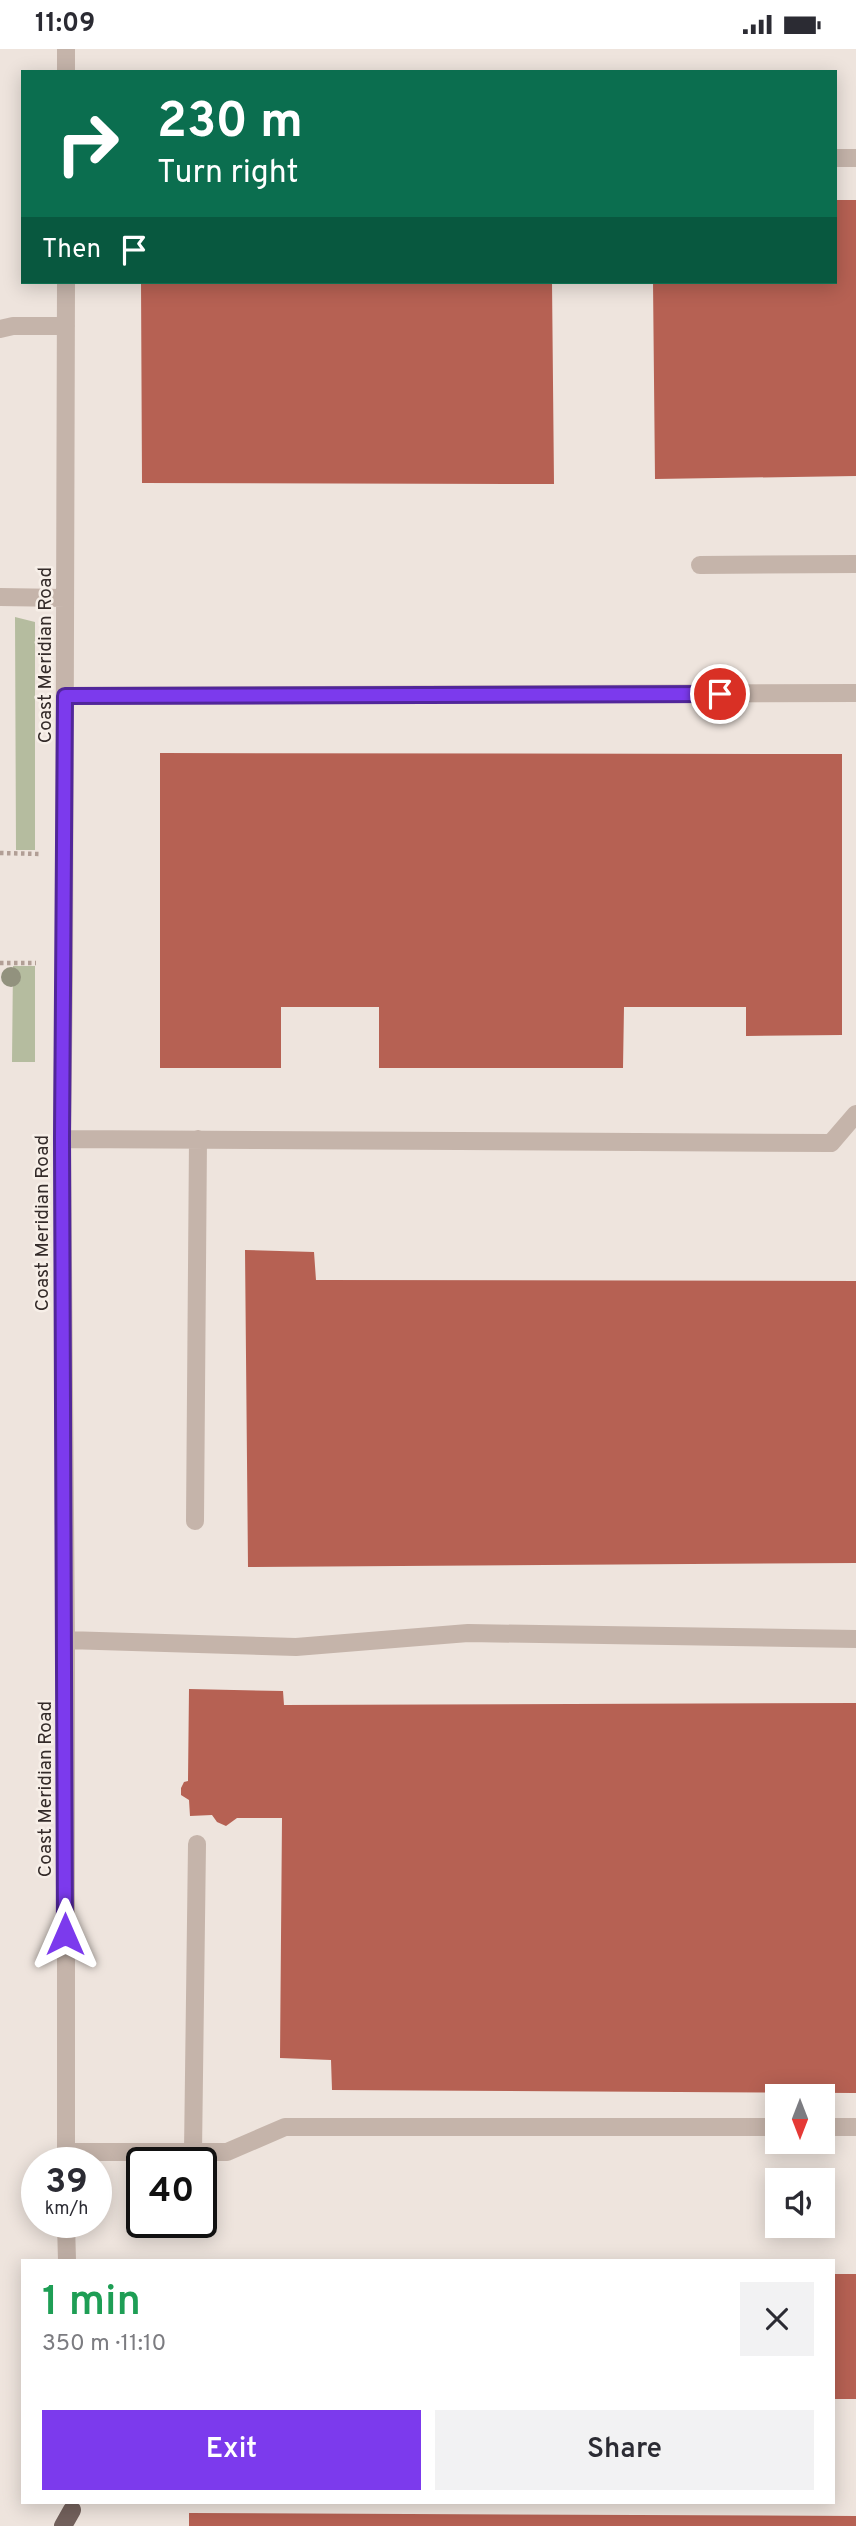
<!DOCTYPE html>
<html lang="en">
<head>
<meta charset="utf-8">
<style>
	body { margin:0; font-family:Overpass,sans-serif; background:#f2f2f3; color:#2b2b33; height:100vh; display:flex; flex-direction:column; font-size:26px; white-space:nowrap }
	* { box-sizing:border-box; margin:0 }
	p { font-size:23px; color:#7c7c81 }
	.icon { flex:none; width:38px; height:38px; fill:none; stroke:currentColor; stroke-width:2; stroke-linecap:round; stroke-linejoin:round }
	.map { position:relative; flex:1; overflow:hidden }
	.panel { position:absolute; left:21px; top:2210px; width:814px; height:245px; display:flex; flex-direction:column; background:#fff; border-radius:0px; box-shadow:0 4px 18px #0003 }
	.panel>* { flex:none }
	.banner { position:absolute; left:21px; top:21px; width:816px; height:214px; border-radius:0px; box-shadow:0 4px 18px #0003; background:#0b6e4f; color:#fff; overflow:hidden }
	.needle { width:46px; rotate:180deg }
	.tools { position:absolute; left:765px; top:2035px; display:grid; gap:14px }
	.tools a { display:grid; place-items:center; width:70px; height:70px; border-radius:0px; background:#fff; box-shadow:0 4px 18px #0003; font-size:35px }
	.speed { position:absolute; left:21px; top:2098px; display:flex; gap:14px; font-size:35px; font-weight:700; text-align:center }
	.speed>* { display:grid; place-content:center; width:91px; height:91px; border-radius:50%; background:#fff; box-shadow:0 4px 18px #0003; line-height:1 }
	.speed small { font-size:18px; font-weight:400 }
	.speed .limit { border:4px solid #111; border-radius:10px; background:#fff; color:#111 }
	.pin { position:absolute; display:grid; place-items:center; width:60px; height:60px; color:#fff; margin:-30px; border:4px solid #fff; border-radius:50%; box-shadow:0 2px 7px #0007 }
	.me { position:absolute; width:77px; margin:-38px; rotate:0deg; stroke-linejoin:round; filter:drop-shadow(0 0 5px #0008) }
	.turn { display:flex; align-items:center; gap:24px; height:147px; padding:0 21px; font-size:32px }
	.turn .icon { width:91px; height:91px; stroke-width:2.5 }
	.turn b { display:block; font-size:49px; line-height:60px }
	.then { display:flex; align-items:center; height:66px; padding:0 21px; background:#0003; gap:14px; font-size:26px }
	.round { display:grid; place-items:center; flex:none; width:74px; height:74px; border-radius:0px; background:#f2f2f3 }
	.head { display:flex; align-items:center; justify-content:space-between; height:119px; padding:0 21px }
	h1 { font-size:42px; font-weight:600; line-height:52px; color:#1e9e55 }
	.button { display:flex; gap:14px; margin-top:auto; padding:14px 21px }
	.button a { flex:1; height:80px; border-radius:0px; background:#7c3aed; color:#fff; font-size:28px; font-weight:600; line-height:80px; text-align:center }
	.button a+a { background:#f2f2f3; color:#2b2b33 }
	.status { display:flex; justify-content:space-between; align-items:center; height:49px; padding:0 35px; background:#fff; direction:ltr }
	.status svg { height:19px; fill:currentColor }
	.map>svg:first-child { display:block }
	.green { fill:#b5bc9f }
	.building { fill:#b66153 }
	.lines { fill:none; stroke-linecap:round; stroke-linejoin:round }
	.path { stroke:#b19e95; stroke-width:4.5; stroke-dasharray:3.5 3.5; stroke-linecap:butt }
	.minor { stroke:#c5b4aa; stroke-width:18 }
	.major { stroke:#73615c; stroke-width:18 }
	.tree { fill:#92927e }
	.route-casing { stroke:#51269a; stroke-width:18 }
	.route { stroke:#7c3aed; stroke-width:12 }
	.labels { text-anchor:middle; stroke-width:5; stroke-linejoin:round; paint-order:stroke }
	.street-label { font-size:19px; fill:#342b29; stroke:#f7efe8 }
</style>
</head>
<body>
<div class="status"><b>11:09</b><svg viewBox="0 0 49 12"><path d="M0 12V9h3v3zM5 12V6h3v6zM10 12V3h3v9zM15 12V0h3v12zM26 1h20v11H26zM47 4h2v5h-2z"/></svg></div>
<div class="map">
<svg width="856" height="2477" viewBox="0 0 856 2477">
	<rect width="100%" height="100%" fill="#eee4dd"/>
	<path class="green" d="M15 568 35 573V801H16Z
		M13 917H35V1013H12Z"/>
	<path class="building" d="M835 151H856V427L655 430 653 233H835Z
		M141 233H552L554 435 142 434Z
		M160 704 842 705V986L746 987V958H624L623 1019H379V958H281V1019H160Z
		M245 1201 314 1203 316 1231 856 1232V1514L248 1518Z
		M189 1640 283 1642 284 1656 856 1654V2044L332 2041 331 2011 280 2009 282 1769H237L226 1777 217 1773 212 1766 190 1767 189 1751 181 1746V1739L184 1733 188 1732Z
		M833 2225H856V2350H833Z
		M189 2464 856 2467V2477H189Z"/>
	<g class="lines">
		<path class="path" d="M0 804 40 805
			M0 914H36"/>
		<path class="minor" d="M66 23V0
			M835 109H856
			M0 280 13 277H66
			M700 516 856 515
			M0 548 65 549
			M65 647 856 644
			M62 1090 831 1094 856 1065
			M195 1472 198 1090
			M66 1591 296 1598 468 1584 856 1590
			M822 2078H856
			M66 2103H227L285 2078H777
			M193 2103 197 1795
			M66 2114V1591L62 1090 64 926 66 233
			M66 2174 67 2212"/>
		<path class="major" d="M63 2477 72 2461"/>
	</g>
	<circle class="tree" cx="11" cy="928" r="10"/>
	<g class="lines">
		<defs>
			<path id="route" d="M65 1885 62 1090 65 647 720 645"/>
		</defs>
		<use href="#route" class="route-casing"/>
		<use href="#route" class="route"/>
	</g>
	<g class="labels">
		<g class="street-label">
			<text transform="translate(44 606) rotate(-90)" y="7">Coast Meridian Road</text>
			<text transform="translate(41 1174) rotate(-90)" y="7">Coast Meridian Road</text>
			<text transform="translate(44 1740) rotate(-90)" y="7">Coast Meridian Road</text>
		</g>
	</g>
</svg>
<div class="tools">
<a><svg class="needle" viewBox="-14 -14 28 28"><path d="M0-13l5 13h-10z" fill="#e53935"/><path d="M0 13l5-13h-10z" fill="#7c7c81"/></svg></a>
<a><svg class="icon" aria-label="sound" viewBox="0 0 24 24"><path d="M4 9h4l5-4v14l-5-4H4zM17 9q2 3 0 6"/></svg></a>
</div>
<div class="speed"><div>39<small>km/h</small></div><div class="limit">40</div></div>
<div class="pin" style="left:720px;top:645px;background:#d93025"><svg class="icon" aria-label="arrive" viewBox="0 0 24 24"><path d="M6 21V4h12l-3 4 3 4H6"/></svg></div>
<svg class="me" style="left:65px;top:1885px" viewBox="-20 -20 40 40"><path d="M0-17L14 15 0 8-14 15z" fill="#7c3aed" stroke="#fff" stroke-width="4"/></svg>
<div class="banner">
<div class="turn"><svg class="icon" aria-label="right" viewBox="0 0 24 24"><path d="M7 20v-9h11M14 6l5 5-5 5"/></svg><div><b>230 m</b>Turn right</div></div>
<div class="then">Then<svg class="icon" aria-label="arrive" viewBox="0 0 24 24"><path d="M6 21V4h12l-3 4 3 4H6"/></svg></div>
</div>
<section class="panel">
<div class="head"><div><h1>1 min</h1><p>350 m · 11:10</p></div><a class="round"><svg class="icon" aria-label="close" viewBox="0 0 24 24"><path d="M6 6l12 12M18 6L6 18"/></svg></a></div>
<div class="button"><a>Exit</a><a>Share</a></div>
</section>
</div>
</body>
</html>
